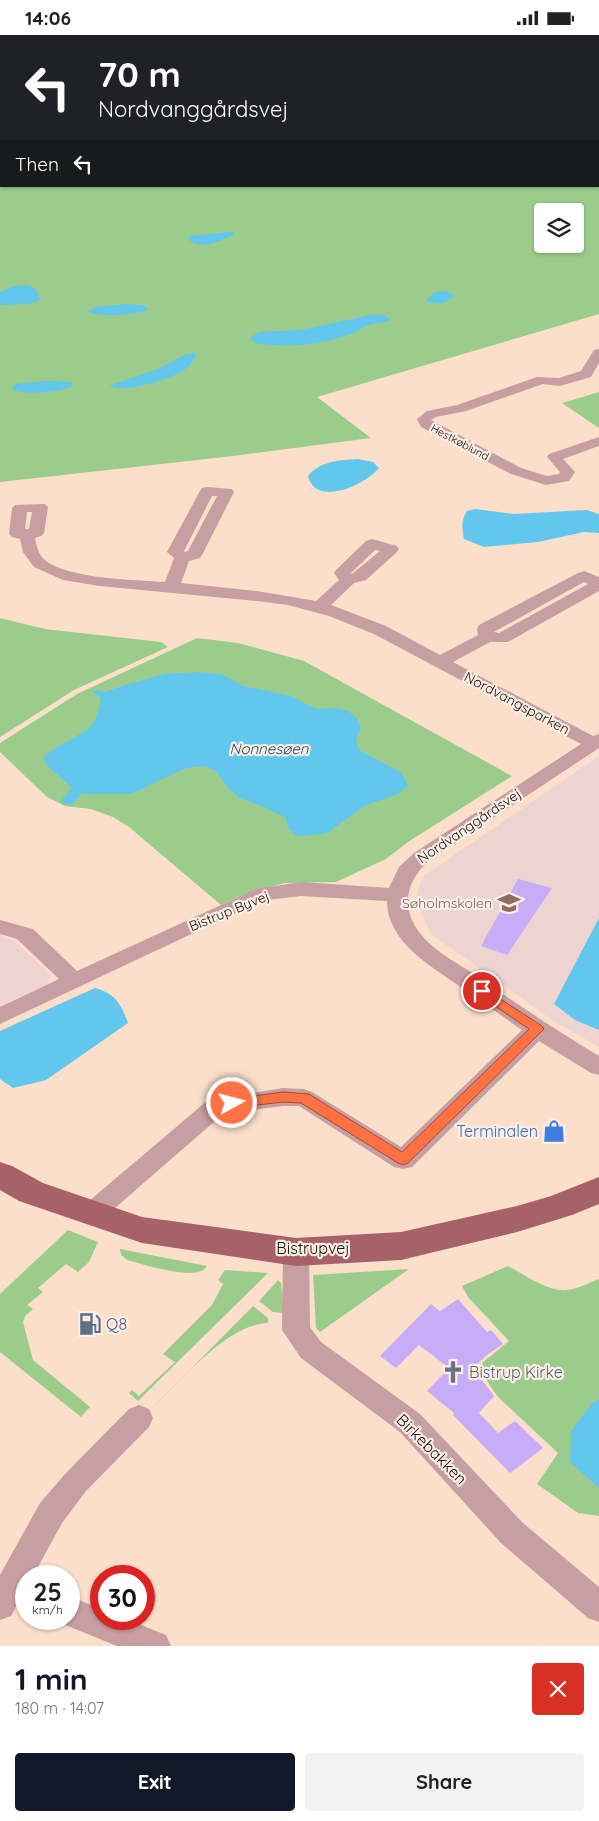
<!DOCTYPE html>
<html lang="en">
<head>
<meta charset="utf-8">
<style>
	body { margin:0; font-family:Quicksand,sans-serif; background:#f2f2f2; color:#202124; height:100vh; display:flex; flex-direction:column; font-size:19px; white-space:nowrap }
	* { box-sizing:border-box; margin:0 }
	p { font-size:16px; color:#757577 }
	.icon { flex:none; width:28px; height:28px; fill:none; stroke:currentColor; stroke-width:2; stroke-linecap:round; stroke-linejoin:round }
	.map { position:relative; height:1611px; overflow:hidden }
	.panel { display:flex; flex-direction:column; background:#fff; flex:1 }
	.panel>* { flex:none }
	.hud { position:absolute; left:0px; top:0px; width:600px; height:152px; box-shadow:0 1px 4px #0004; background:#202124; color:#fff; overflow:hidden }
	.controls { position:absolute; left:534px; top:168px; display:grid; gap:10px }
	.controls a { display:grid; place-items:center; width:50px; height:50px; border-radius:5px; background:#fff; box-shadow:0 1px 4px #0004; font-size:25px }
	.speed { position:absolute; left:15px; top:1530px; display:flex; gap:10px; font-size:25px; font-weight:700; text-align:center }
	.speed>* { display:grid; place-content:center; width:65px; height:65px; border-radius:50%; background:#fff; box-shadow:0 1px 4px #0004; line-height:1 }
	.speed small { font-size:12px; font-weight:400 }
	.speed .limit { border:8px solid #d22; background:#fff; color:#111 }
	.pin { position:absolute; display:grid; place-items:center; width:42px; height:42px; color:#fff; margin:-21px; border:2px solid #fff; border-radius:50%; box-shadow:0 1px 5px #0007 }
	.me { position:absolute; width:55px; margin:-28px; rotate:83deg; stroke-linejoin:round; filter:drop-shadow(0 0 4px #0008) }
	.turn { display:flex; align-items:center; gap:18px; height:105px; padding:0 15px; font-size:22px }
	.turn .icon { width:65px; height:65px; stroke-width:2.5 }
	.turn b { display:block; font-size:35px; line-height:42px }
	.then { display:flex; align-items:center; height:48px; padding:0 15px; background:#0003; gap:10px; font-size:19px }
	.round { display:grid; place-items:center; flex:none; width:52px; height:52px; border-radius:5px; background:#f2f2f2 }
	.headline { display:flex; align-items:center; justify-content:space-between; height:85px; padding:0 15px }
	h1 { font-size:30px; font-weight:700; line-height:38px; color:#111827 }
	.button { display:flex; gap:10px; margin-top:auto; padding:10px 15px }
	.button a { flex:1; height:58px; border-radius:5px; background:#111827; color:#fff; font-size:20px; font-weight:700; line-height:58px; text-align:center }
	.button a+a { background:#f2f2f2; color:#202124 }
	.status { display:flex; justify-content:space-between; align-items:center; height:35px; padding:0 25px; background:#fff; direction:ltr }
	.status svg { height:14px; fill:currentColor }
	.map>svg:first-child { display:block }
	.built { fill:#f3d1b7 }
	.education { fill:#eed4d0 }
	.green { fill:#9ccc8b; fill-rule:evenodd }
	.water { fill:#63c6ed }
	.building { fill:#c9acf7 }
	.lines { fill:none; stroke-linecap:round; stroke-linejoin:round }
	.minor { fill:#c79ea1; fill-rule:evenodd }
	.major { fill:#a76169; fill-rule:evenodd }
	.route { fill:#ff7043; stroke:#a6492c }
	.labels { text-anchor:middle; stroke-width:4.5; stroke-linejoin:round; paint-order:stroke }
	.far-street-label { font-size:11px; fill:#160d06; stroke:#fbefe7 }
	.street-label { font-size:14px; fill:#160d06; stroke:#fbefe7 }
	.education-label { font-size:14px; fill:#785e54; stroke:#fbefe7; text-anchor:end }
	.water-label { font-size:15px; font-style:italic; fill:#224d5e; stroke:#fbefe7 }
	.near-shop-label { font-size:16px; fill:#366cbe; stroke:#fbefe7; text-anchor:end }
	.near-street-label { font-size:16px; fill:#160d06; stroke:#fbefe7 }
	.near-service-label { font-size:16px; fill:#4e5e75; stroke:#fbefe7; text-anchor:start }
	.near-worship-label { font-size:16px; fill:#5b616d; stroke:#fbefe7; text-anchor:start }
</style>
</head>
<body>
<div class="status"><b>14:06</b><svg viewBox="0 0 49 12"><path d="M0 12V9h3v3zM5 12V6h3v6zM10 12V3h3v9zM15 12V0h3v12zM26 1h20v11H26zM47 4h2v5h-2z"/></svg></div>
<div class="map">
<svg width="599" height="1611" viewBox="0 0 599 1611">
	<rect width="100%" height="100%" fill="#fbdfca"/>
	<path class="built" d="M124 0H459L457 1Z"/>
	<path class="education" d="M599 721V1012L555 987 431 899 421 878 417 859 422 842Z
		M0 900 13 905 51 940 48 949 0 970Z"/>
	<path class="green" d="M0 137 1 151H599V143V279L317 362 371 403 233 421 0 447ZM542 176H575V209H542Z
		M599 357V393L562 368Z
		M0 583 45 594 161 607 168 612 74 655 0 702Z
		M197 603 238 608 304 626 512 741 408 807 386 824 336 847 285 848 245 859 221 870 129 792 113 782 91 774 65 771 47 762 0 717V708L77 659Z
		M68 1195 98 1207 89 1227 78 1237 66 1229 38 1253 43 1257 27 1270 33 1274 25 1281 23 1287 33 1325 90 1372 81 1382 0 1317V1259Z
		M120 1214 207 1231C199 1248 143 1229 127 1225L121 1220Z
		M508 1231C527 1241 551 1260 573 1254 582 1252 591 1247 599 1244V1481L578 1478 537 1449 558 1418 498 1362 487 1346 482 1328 509 1306 468 1262 462 1251Z
		M409 1234 320 1297 316 1293 313 1240Z
		M225 1235 268 1238 138 1366 129 1358 132 1355 139 1361 175 1327 163 1319 212 1270 223 1249 218 1245Z
		M278 1245 281 1248 284 1278 273 1277 259 1266Z
		M253 1271 268 1283V1288C227 1289 182 1345 153 1372Z"/>
	<path class="water" d="M228 197H234L233 200C220 206 200 216 188 204L190 201Z
		M28 250 36 254 40 264 39 266 28 269 0 270V257L14 251Z
		M446 256 454 260C446 269 440 270 428 267L427 264 435 257Z
		M125 269 143 270 149 274C139 280 98 283 88 276L96 272Z
		M375 279 386 281 391 285C383 289 372 288 365 292 335 309 294 313 260 309L254 308 250 303 259 297 301 295Z
		M194 318 197 320C193 325 190 331 184 335 171 344 123 359 109 351L160 333 184 320Z
		M46 346 71 347 73 351C62 357 23 361 12 354L15 349Z
		M358 424 373 427 379 433C368 447 329 467 313 451 311 449 309 444 308 441 320 426 340 425 358 424Z
		M475 474 514 479 586 475 599 479V498L584 497 538 507 484 512 464 504C462 493 461 485 467 476Z
		M199 637 223 640 243 651 291 661 316 674 334 673 348 676 356 682 361 692 356 704 359 715 402 738 408 751 396 760 366 770 327 798 314 800 296 801 288 793 286 783 264 772 240 763 228 753 216 736 204 731 186 733 131 759H82L71 770 60 767 72 753 48 731 43 723C58 708 76 704 90 692 97 686 99 672 101 663L92 657 95 655 105 657 128 649 165 639Z
		M599 883V995L575 985 554 969Z
		M95 953C116 959 121 969 128 988L46 1045 13 1053 0 1044V996Z
		M599 1364V1453L570 1427 571 1396 593 1367Z"/>
	<path class="building" d="M518 844 552 853 507 920 481 911Z
		M458 1264 487 1297 491 1295 503 1309 487 1320 473 1333 494 1361 479 1378 498 1398 515 1386 543 1413 510 1438 453 1380 454 1378 427 1356 449 1333 419 1310 396 1333 380 1321 431 1269 440 1276Z"/>
	<g class="lines">
		<path class="minor" d="M505 0H518L519 1H504Z
			M0 13H1V17H0Z
			M599 314V328L591 342 560 351 543 349 466 376 436 382 431 385 521 433 547 441 559 439 560 437 547 422 549 419 599 402V411L563 424 575 437 569 446 546 450 511 439 421 392 417 384 427 376 457 370 537 342 559 343 581 336 594 315Z
			M207 452 232 454 234 457 202 520 200 523 189 526 181 548 257 556 316 566 339 545 334 538 336 535 366 506 372 504 397 511 399 514 397 517 366 545 354 548 331 570 386 591 440 620 478 600 477 594 479 590 578 538 584 536 599 542V556L508 607H490L453 627 593 701 599 699V713L428 826C409 845 401 866 415 891 428 913 454 926 474 939 515 968 556 995 599 1021V1040L591 1038 539 1006 412 1132 403 1134 394 1132 299 1071H283L223 1079 100 1186 91 1189 82 1186 78 1179 82 1172 208 1065 283 1053 304 1054 312 1057 401 1112 522 995C502 981 482 967 462 953 433 932 387 908 387 866L301 861 267 865 236 878 0 989V972L59 944 17 904 0 899V885L33 894 77 936 256 854 301 847 389 853 399 832 414 818 581 709 374 599 329 581 288 570 257 566 100 551 63 545 34 532 23 517 20 504 12 502 9 499 12 473 15 470 45 469 48 472 44 498 41 501 35 503C36 509 38 516 41 521 58 544 137 545 165 547L174 523 167 517 200 456 202 453ZM212 461H217L188 516 185 517 184 516ZM27 477H32L29 494H25ZM375 515 380 516 352 539 351 538ZM584 547 588 549 499 598 494 597Z
			M296 1207 305 1210 309 1217 310 1292 321 1307 420 1379 523 1488 599 1552V1587L588 1583 501 1508 400 1397 301 1323 282 1295 283 1217 287 1210Z
			M139 1370 149 1374 153 1383 149 1392 86 1456 62 1488 33 1541H26V1553L11 1581 0 1585V1540L40 1468 66 1438 129 1374Z
			M69 1561 101 1574V1584H126L166 1600 171 1611H117L58 1587 57 1584H69Z"/>
		<path class="major" d="M0 1127 12 1131 43 1148 142 1182 296 1203 401 1197 517 1171 551 1161 599 1142V1169L572 1180 517 1197 401 1225 296 1231 142 1208 19 1166 0 1155Z"/>
	</g>
	<path class="route" d="M482 952 542 991 544 994 408 1128 403 1130 398 1128 301 1068 283 1067 232 1073 228 1072 226 1068 228 1065 232 1064 283 1057 309 1059 402 1117 529 994 477 959 475 956Z"/>
	<defs>
		<symbol id="school-bare" viewBox="-9 -9 18 18"><path d="M0-5L7-2L0 1L-7-2ZM-4 1L0 2.5L4 1V4Q0 6-4 4Z" fill="#8d6e63" stroke="#fbefe7" stroke-width="2.5" paint-order="stroke"/></symbol>
		<symbol id="shop-bare" viewBox="-9 -9 18 18"><path d="M-5-2.5h2.3a2.7 3.5 0 0 1 5.4 0H5L5.5 6h-11ZM-1.5-2.5h3a1.5 2.3 0 0 0-3 0Z" fill="#3f7fe0" stroke="#fbefe7" stroke-width="2.5" paint-order="stroke"/></symbol>
		<symbol id="fuel-bare" viewBox="-9 -9 18 18"><path d="M-5.5-6h7V0h2V4h1.3V-2.5L3-4.5l.8-.8L6-3V5H2.5V1h-1V6h-7ZM-4.2-4.7v3.2H.2V-4.7Z" fill="#5c6f8a" stroke="#fbefe7" stroke-width="2.5" paint-order="stroke"/></symbol>
		<symbol id="church-bare" viewBox="-9 -9 18 18"><path d="M-1.2-6h2.4v3.5h3.3v2.4h-3.3V6h-2.4V-.1h-3.3v-2.4h3.3Z" fill="#6b7280" stroke="#fbefe7" stroke-width="2.5" paint-order="stroke"/></symbol>
	</defs>
	<g fill-rule="evenodd">
		<use href="#school-bare" x="493" y="852" width="32" height="32"/>
		<use href="#shop-bare" x="538" y="1080" width="32" height="32"/>
		<use href="#fuel-bare" x="74" y="1273" width="32" height="32"/>
		<use href="#church-bare" x="437" y="1321" width="32" height="32"/>
	</g>
	<g class="labels">
		<g class="far-street-label">
			<text transform="translate(460 407) rotate(28)" y="4">Hestkøblund</text>
		</g>
		<g class="street-label">
			<text transform="translate(517 668) rotate(28)" y="5">Nordvangsparken</text>
			<text transform="translate(469 791) rotate(-34)" y="5">Nordvanggårdsvej</text>
			<text transform="translate(229 876) rotate(-22)" y="5">Bistrup Byvej</text>
		</g>
		<g class="education-label">
			<text x="492" y="873">Søholmskolen</text>
		</g>
		<g class="water-label">
			<text x="269" y="719">Nonnesøen</text>
		</g>
		<g class="near-shop-label">
			<text x="538" y="1102">Terminalen</text>
		</g>
		<g class="near-street-label">
			<text x="313" y="1219">Bistrupvej</text>
			<text transform="translate(432 1414) rotate(45)" y="6">Birkebakken</text>
		</g>
		<g class="near-service-label">
			<text x="106" y="1295">Q8</text>
		</g>
		<g class="near-worship-label">
			<text x="469" y="1343">Bistrup Kirke</text>
		</g>
	</g>
</svg>
<div class="controls">
<a><svg class="icon" aria-label="layers" viewBox="0 0 24 24"><path d="M12 4l9 5-9 5-9-5zM3 14l9 5 9-5"/></svg></a>
</div>
<div class="speed"><div>25<small>km/h</small></div><div class="limit">30</div></div>
<div class="pin" style="left:482px;top:956px;background:#d93025"><svg class="icon" aria-label="arrive" viewBox="0 0 24 24"><path d="M6 21V4h12l-3 4 3 4H6"/></svg></div>
<svg class="me" style="left:232px;top:1068px" viewBox="-20 -20 40 40"><circle r="17" fill="#ff7043" stroke="#fff" stroke-width="3"/><path d="M0-11L8 9 0 5-8 9z" fill="#fff"/></svg>
<div class="hud">
<div class="turn"><svg class="icon" aria-label="left" viewBox="0 0 24 24"><path d="M17 20v-9H6M10 6l-5 5 5 5"/></svg><div><b>70 m</b>Nordvanggårdsvej</div></div>
<div class="then">Then<svg class="icon" aria-label="left" viewBox="0 0 24 24"><path d="M17 20v-9H6M10 6l-5 5 5 5"/></svg></div>
</div>
</div>
<section class="panel">
<div class="headline"><div><h1>1 min</h1><p>180 m · 14:07</p></div><a class="round" style="background:#d93025;color:#fff"><svg class="icon" aria-label="close" viewBox="0 0 24 24"><path d="M6 6l12 12M18 6L6 18"/></svg></a></div>
<div class="button"><a>Exit</a><a>Share</a></div>
</section>
</body>
</html>
